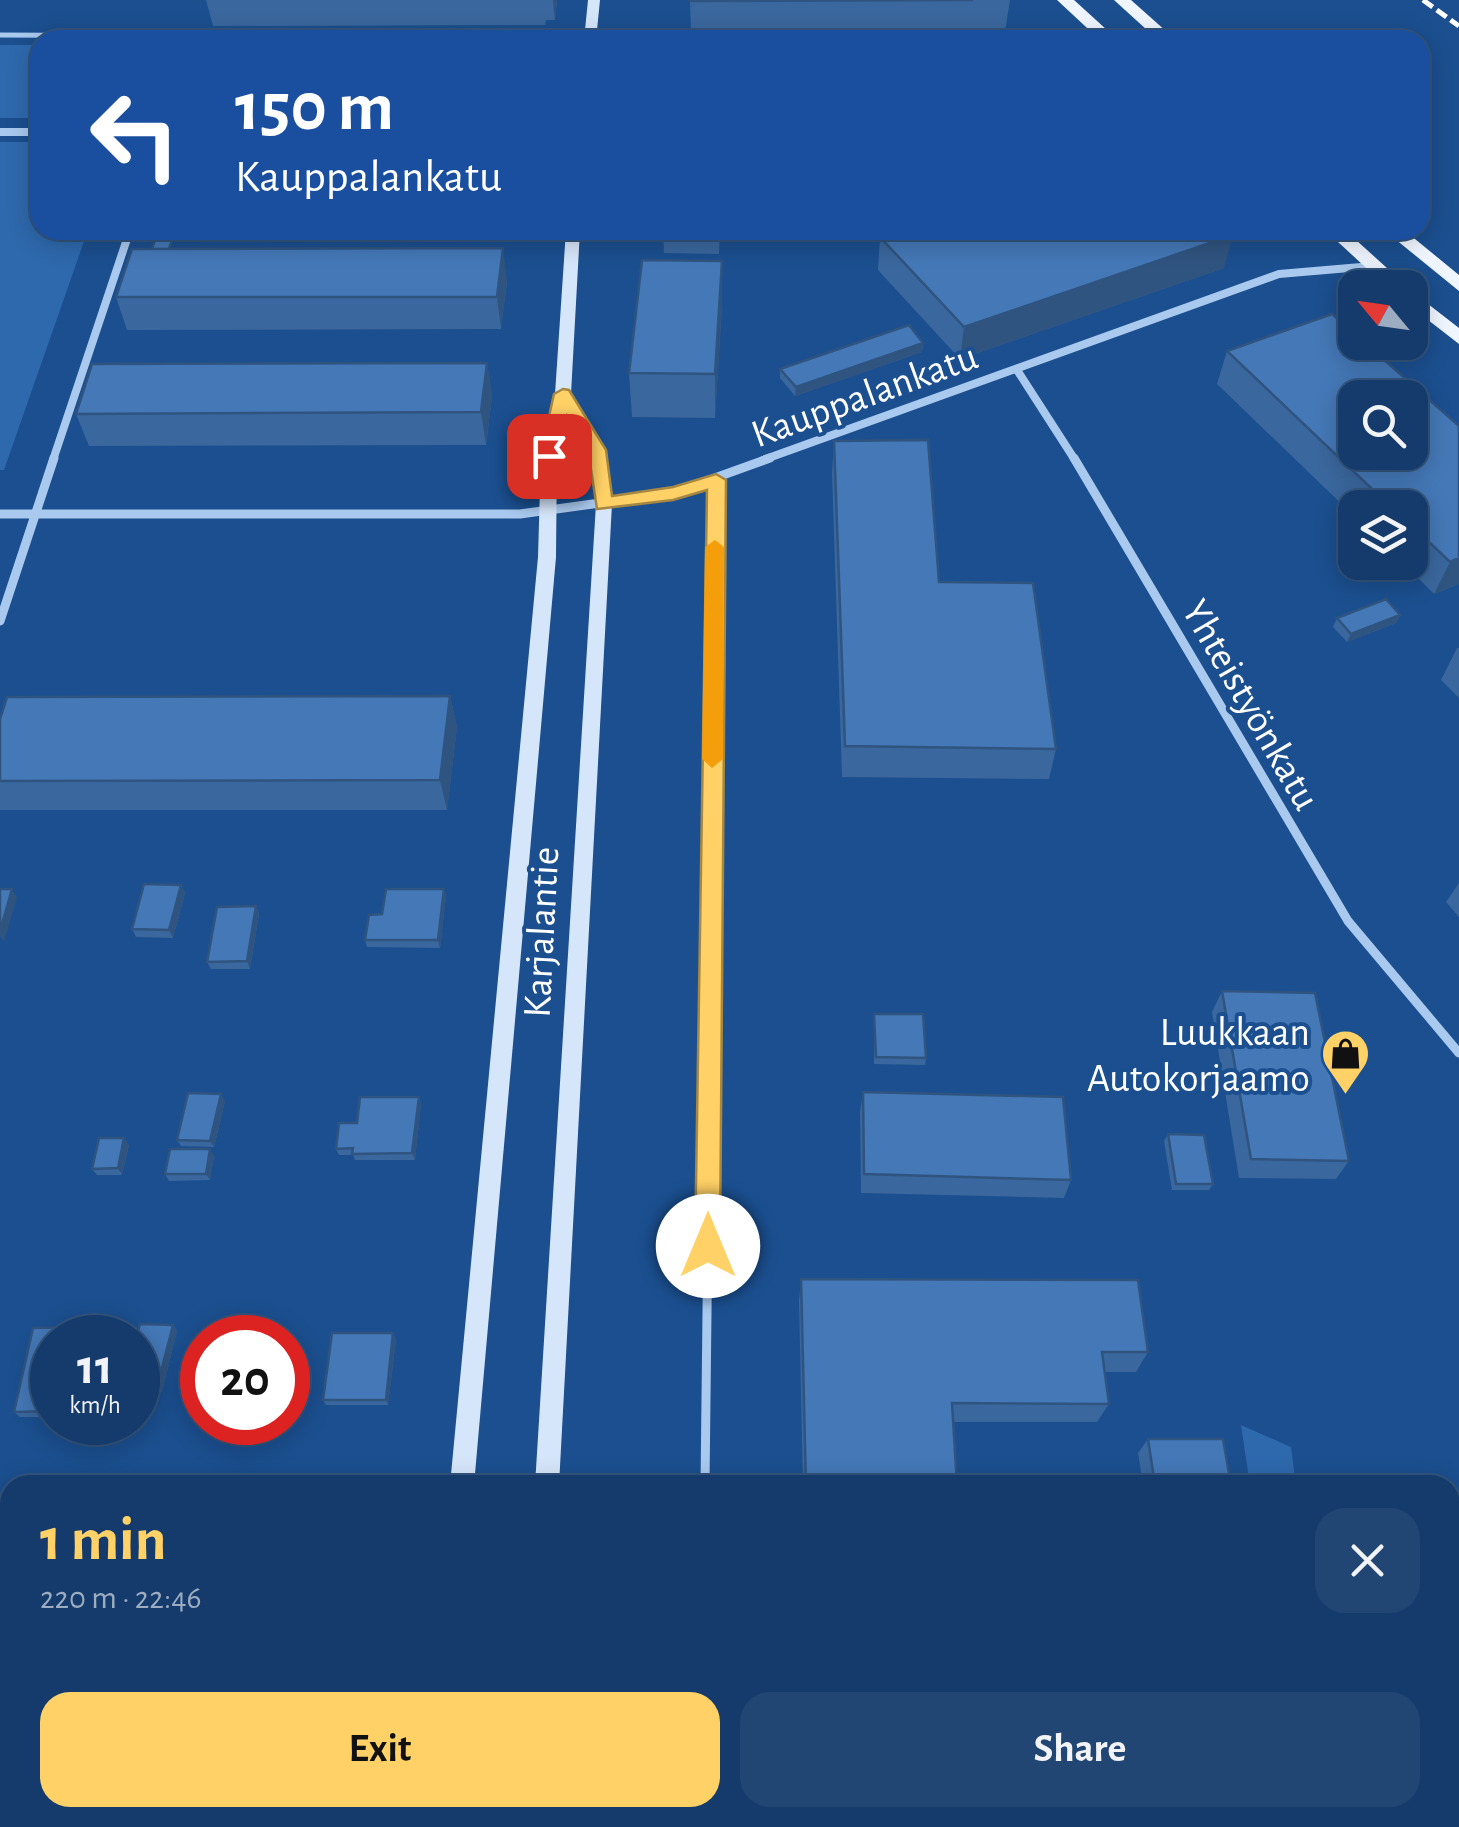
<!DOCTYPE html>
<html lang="en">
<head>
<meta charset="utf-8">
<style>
	body { margin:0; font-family:"Alegreya Sans",sans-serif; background:#214673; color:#f1f3f6; height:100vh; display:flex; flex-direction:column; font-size:38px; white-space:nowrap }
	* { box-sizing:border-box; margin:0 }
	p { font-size:32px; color:#9dadc1 }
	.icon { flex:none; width:55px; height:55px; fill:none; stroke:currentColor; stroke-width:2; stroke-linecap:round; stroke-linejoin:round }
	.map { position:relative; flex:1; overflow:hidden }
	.side { position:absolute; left:0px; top:1475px; width:1460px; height:352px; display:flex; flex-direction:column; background:#143b6b; border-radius:30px 30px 0 0; box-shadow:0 5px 25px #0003,0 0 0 2px #33557e }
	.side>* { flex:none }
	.hud { position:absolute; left:30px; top:30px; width:1400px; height:210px; border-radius:30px; box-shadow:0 5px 25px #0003,0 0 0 2px #33557e; background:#1a4fa0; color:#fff; overflow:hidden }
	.needle { width:65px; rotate:299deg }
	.fabs { position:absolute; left:1338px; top:270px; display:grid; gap:20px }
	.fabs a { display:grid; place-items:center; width:90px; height:90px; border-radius:20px; background:#143b6b; box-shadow:0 5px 25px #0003,0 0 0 2px #33557e; font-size:50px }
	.speed { position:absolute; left:30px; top:1315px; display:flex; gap:20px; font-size:50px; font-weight:700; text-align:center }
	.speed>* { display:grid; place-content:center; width:130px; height:130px; border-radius:50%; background:#143b6b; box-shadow:0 5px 25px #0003,0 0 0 2px #33557e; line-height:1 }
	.speed small { font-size:25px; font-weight:400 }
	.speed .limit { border:15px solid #d22; background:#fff; color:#111 }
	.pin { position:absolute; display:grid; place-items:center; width:85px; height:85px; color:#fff; margin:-42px; border-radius:20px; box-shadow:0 5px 15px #0006 }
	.me { position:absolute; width:110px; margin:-55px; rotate:0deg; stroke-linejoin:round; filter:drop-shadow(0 0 8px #0008) }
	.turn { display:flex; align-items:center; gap:35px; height:210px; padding:0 40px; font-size:45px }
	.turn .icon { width:130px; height:130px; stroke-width:2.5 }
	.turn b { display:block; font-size:70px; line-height:85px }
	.round { display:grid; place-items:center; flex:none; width:105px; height:105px; border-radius:30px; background:#214673 }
	.overview { display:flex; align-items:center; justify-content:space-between; height:170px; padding:0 40px }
	h1 { font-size:60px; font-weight:600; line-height:75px; color:#ffd166 }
	.button { display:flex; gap:20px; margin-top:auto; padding:20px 40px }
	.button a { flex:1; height:115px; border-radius:30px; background:#ffd166; color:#111; font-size:40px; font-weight:600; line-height:115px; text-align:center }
	.button a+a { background:#214673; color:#f1f3f6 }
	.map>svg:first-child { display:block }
	.green { fill:#2e69ad }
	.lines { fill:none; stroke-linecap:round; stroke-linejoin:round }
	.service-far2 { stroke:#a9c9ee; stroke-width:5 }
	.service-far1 { stroke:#a9c9ee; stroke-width:8 }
	.service { stroke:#a9c9ee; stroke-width:9 }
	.minor-far1 { stroke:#a9c9ee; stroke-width:8 }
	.minor { stroke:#a9c9ee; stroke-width:9 }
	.secondary { fill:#d6e6fa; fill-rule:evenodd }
	.primary { fill:#f0f6ff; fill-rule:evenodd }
	.rail { stroke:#fff; stroke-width:5; stroke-dasharray:12 5; stroke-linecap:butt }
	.wall { fill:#3a679d }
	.shaded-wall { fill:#305480 }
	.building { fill:#4478b7; stroke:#305480; stroke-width:2.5; fill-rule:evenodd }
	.route { fill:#ffd166; stroke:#a68842; stroke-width:2.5 }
	.slow { fill:#f59e0b }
	.labels { text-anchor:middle; stroke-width:8; stroke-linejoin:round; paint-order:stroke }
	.street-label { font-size:40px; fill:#fff; stroke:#1b4f8f }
	.poi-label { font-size:40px; fill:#fff; stroke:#1b4f8f; text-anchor:end }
</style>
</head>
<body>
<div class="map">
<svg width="1459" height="1827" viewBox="0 0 1459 1827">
	<rect width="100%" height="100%" fill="#1b4f8f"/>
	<path class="green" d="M0 45H40V118H0Z
		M0 142H40V230H88L4 470H0Z
		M1241 1425 1291 1447 1296 1485H1250Z
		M765 1818H1287L1289 1827H765Z"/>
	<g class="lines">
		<path class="service-far2" d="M0 35 191 36"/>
		<path class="service-far1" d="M710 1056 716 480"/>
		<path class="service" d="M705 1485 710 1054
			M701 1827 702 1818"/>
		<path class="minor-far1" d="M190 40 191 36
			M0 132H40
			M1017 370 1075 460
			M53 460 130 230
			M763 460 1279 274 1373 266"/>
		<path class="minor" d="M1074 458 1348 921 1459 1053
			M0 514H520L673 493 770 458
			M0 621 54 458"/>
		<path class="secondary" d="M588 0H600L596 40H584Z
			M566 230H580L571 394 605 450 612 504 559 1485H535L596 504 589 450 567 413 557 455 556 557 474 1485H450L538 557 541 455 555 394Z
			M418 1818H445V1827H417Z
			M513 1818H540L541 1827H513Z"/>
		<path class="primary" d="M1057 0H1074L1118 40H1100Z
			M1114 0H1131L1176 40H1158Z
			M1325 230H1345L1409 288H1388Z
			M1384 230H1404L1459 275V291Z
			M1410 290 1459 328V344L1410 306Z"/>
		<path class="rail" d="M1423 0 1459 26"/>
	</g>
	<path class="wall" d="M206 0H557L555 20H546L545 25 213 26Z
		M690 0H1010L1005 32 691 34Z
		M652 230H720L719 254 664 253 663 230Z
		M817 230H842V232H817Z
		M880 237 1224 268 960 359 878 270Z
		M175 249 507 281 501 329 127 330 116 297Z
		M722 261V306L715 418 632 417 629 373Z
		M923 343 922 352 795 396 780 378V369Z
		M1227 351 1459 426V584L1434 594 1402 562H1410V508H1355V517L1217 384Z
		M487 363 492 396 486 445 89 446 76 414Z
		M834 441 939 582 1056 749 1049 779 842 777 832 473Z
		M1400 615 1396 623 1347 642 1333 627 1337 618Z
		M1457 648H1459V698L1441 680Z
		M450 696 457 727 447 810H0V719Z
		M1459 883V917L1446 902Z
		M181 885 185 893 173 938 136 937 132 929Z
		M444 889 446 896 440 948 367 947 365 940 382 914Z
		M256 906 259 914 250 969H211L207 962Z
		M1222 991 1349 1161 1336 1179 1239 1178 1212 1012Z
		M874 1014 926 1058 925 1065 874 1064Z
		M863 1092 1071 1180 1064 1198 861 1193 860 1112Z
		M419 1097 421 1104 415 1160H355L353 1155H339L336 1149 357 1123Z
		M225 1101 214 1147 181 1146 177 1140Z
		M1168 1134 1213 1184 1209 1190H1172L1164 1141Z
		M124 1138 129 1145 122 1175H97L92 1169Z
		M214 1156 210 1180 169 1181 165 1174Z
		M801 1279 1148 1352 1136 1372H1105L1109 1404 1097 1422H953L957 1485H803L799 1301Z
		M173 1325 177 1331 162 1392 138 1390V1338Z
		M82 1327 87 1333 86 1338H52V1417H20L14 1412 33 1328Z
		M393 1333 396 1339 388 1405H326L323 1400Z
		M1148 1439 1231 1485H1143L1138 1453Z"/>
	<path class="shaded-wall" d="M553 0H557L555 20Z
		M1233 235 1224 268 960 359 964 327Z
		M503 248 507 281 501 329 497 297Z
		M722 261V306L715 418V374Z
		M923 343 922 352 795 396 796 387Z
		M487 363 492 396 486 445 481 412Z
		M1459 558V584L1434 594 1450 562Z
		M1400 615 1396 623 1347 642 1351 634Z
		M450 696 457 727 447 810 440 780Z
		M181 885 185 893 173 938 169 930Z
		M12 889 17 897 4 942 0 936V931Z
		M444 889 446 896 440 948 438 940Z
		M256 906 259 914 250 969 247 961Z
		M221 1094 225 1101 214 1147 210 1141Z
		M419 1097 421 1104 415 1160 412 1153Z
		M124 1138 129 1145 122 1175 118 1168Z
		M210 1149 214 1156 210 1180 206 1174Z
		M173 1325 177 1331 162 1392 157 1387Z
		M82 1327 87 1333 86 1338H80Z
		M393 1333 396 1339 388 1405 386 1400Z
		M10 1653V1675L5 1672Z"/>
	<path class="building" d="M690 0H973L690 1Z
		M904 230H1228L1233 235 964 327 880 237Z
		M155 240H172L169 249H152Z
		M503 248 497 297H116L132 249Z
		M642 260 722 261 715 374 629 373Z
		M1332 314 1355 334V342H1364L1459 426V558L1450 562 1410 524V508H1392L1227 351ZM1355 398H1410V452H1355Z
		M909 325 923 343 796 387 780 369Z
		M487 363 481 412 76 414 92 364Z
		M928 440 939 582 1033 583 1056 749 845 746 834 441Z
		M1386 599 1400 615 1351 634 1337 618Z
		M450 696 440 780 0 781V719L7 697Z
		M144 884 181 885 169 930 132 929Z
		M0 889H12L0 931Z
		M386 889H444L438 940H365L369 915 382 914Z
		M256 906 247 961 207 962 217 907Z
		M1222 991 1315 993 1349 1161 1251 1159Z
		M874 1014H923L926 1058 876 1057Z
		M863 1092 1063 1097 1071 1180 864 1174Z
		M188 1093 221 1094 210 1141 177 1140Z
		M360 1097H419L412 1153 352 1154 353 1148 336 1149 339 1123H357Z
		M1168 1134 1204 1135 1213 1184H1176Z
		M99 1138H124L118 1168 92 1169Z
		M170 1149H210L206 1174H165Z
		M801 1279 1138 1280 1148 1352H1102L1109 1404 952 1403 957 1485H806Z
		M140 1324 173 1325 157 1387 138 1386V1338H136Z
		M82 1327 80 1338H52V1411L14 1412 33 1328Z
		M332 1333H393L386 1400H323Z
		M1148 1439H1223L1231 1485H1155Z
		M0 1608 10 1609V1653L5 1672H0Z"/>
	<path class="route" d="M563 389 569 390 606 450 612 496 673 487 716 474 726 480 720 1246 717 1255 708 1258 698 1255 695 1246 707 490 673 500 597 509 588 450 567 416 556 460H542L540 456 554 394Z"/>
	<path class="slow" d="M715 540 724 547 723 759 712 768 702 759 705 547Z"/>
	<defs>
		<symbol id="shop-pin" viewBox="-11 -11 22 30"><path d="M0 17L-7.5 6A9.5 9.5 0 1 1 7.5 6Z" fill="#ffd166" stroke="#1b4f8f"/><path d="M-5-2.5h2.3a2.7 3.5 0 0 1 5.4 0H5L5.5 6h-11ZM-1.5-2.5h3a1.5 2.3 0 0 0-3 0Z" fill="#111"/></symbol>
	</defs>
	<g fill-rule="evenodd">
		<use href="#shop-pin" x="1318" y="1026" width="55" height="75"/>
	</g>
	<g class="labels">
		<g class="street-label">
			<text transform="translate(864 394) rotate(-20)" y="14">Kauppalankatu</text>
			<text transform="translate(1252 704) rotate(60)" y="14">Yhteistyönkatu</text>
			<text transform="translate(540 932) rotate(-87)" y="14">Karjalantie</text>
		</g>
		<g class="poi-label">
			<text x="1310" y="1045">Luukkaan<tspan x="1310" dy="46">Autokorjaamo</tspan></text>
		</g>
	</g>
</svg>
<div class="fabs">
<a><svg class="needle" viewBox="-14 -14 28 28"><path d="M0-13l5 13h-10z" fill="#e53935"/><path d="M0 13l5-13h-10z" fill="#9dadc1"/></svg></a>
<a><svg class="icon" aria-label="search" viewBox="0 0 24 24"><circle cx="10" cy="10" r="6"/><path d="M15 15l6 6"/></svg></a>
<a><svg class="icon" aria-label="layers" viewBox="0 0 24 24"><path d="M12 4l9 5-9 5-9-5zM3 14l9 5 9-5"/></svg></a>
</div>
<div class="speed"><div>11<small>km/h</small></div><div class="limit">20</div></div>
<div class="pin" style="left:549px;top:456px;background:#d93025"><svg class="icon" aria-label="arrive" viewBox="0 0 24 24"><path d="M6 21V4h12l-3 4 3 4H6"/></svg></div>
<svg class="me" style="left:708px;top:1246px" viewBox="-20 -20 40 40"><circle r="19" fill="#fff"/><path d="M0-13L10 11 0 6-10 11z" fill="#ffd166"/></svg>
<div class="hud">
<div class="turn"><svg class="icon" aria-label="left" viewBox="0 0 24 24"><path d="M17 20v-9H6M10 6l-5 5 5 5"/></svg><div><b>150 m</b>Kauppalankatu</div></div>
</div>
<section class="side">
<div class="overview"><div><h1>1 min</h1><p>220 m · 22:46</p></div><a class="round"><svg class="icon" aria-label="close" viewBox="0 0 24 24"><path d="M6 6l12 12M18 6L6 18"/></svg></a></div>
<div class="button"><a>Exit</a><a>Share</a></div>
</section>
</div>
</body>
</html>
